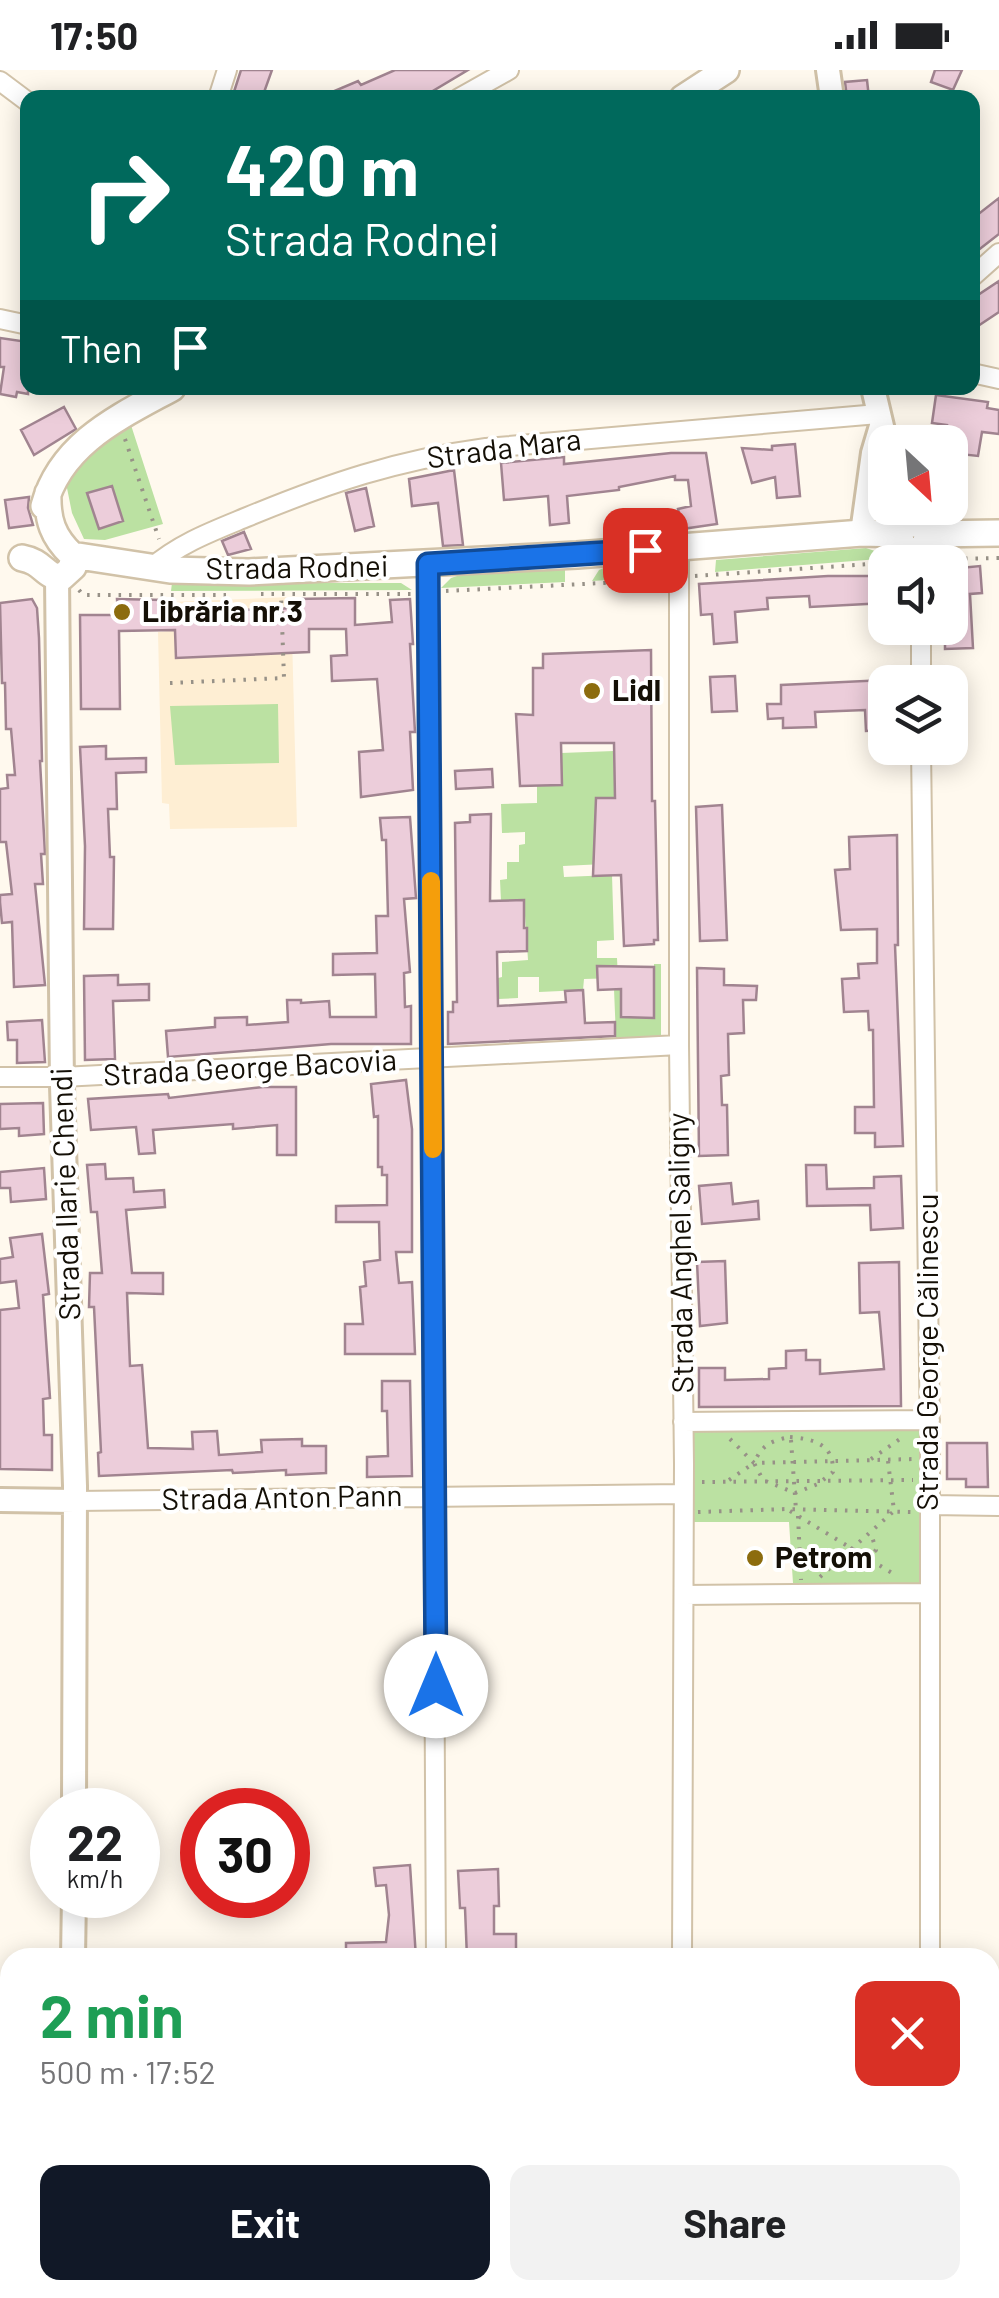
<!DOCTYPE html>
<html lang="en">
<head>
<meta charset="utf-8">
<style>
	body { margin:0; font-family:Barlow,sans-serif; background:#f2f2f2; color:#202124; height:100vh; display:flex; flex-direction:column; font-size:38px; white-space:nowrap }
	* { box-sizing:border-box; margin:0 }
	p { font-size:32px; color:#757577 }
	.icon { flex:none; width:55px; height:55px; fill:none; stroke:currentColor; stroke-width:2; stroke-linecap:round; stroke-linejoin:round }
	.map { position:relative; flex:1; overflow:hidden }
	.side { position:absolute; left:0px; top:1878px; width:1000px; height:352px; display:flex; flex-direction:column; background:#fff; border-radius:30px 30px 0 0; box-shadow:0 5px 25px #0003 }
	.side>* { flex:none }
	.hud { position:absolute; left:20px; top:20px; width:960px; height:305px; border-radius:20px; box-shadow:0 5px 25px #0003; background:#00695c; color:#fff; overflow:hidden }
	.needle { width:65px; rotate:154deg }
	.tools { position:absolute; left:868px; top:355px; display:grid; gap:20px }
	.tools a { display:grid; place-items:center; width:100px; height:100px; border-radius:20px; background:#fff; box-shadow:0 5px 25px #0003; font-size:50px }
	.speed { position:absolute; left:30px; top:1718px; display:flex; gap:20px; font-size:50px; font-weight:700; text-align:center }
	.speed>* { display:grid; place-content:center; width:130px; height:130px; border-radius:50%; background:#fff; box-shadow:0 5px 25px #0003; line-height:1 }
	.speed small { font-size:25px; font-weight:400 }
	.speed .limit { border:15px solid #d22; background:#fff; color:#111 }
	.pin { position:absolute; display:grid; place-items:center; width:85px; height:85px; color:#fff; margin:-42px; border-radius:20px; box-shadow:0 5px 15px #0006 }
	.me { position:absolute; width:110px; margin:-55px; rotate:0deg; stroke-linejoin:round; filter:drop-shadow(0 0 8px #0008) }
	.turn { display:flex; align-items:center; gap:35px; height:210px; padding:0 40px; font-size:45px }
	.turn .icon { width:130px; height:130px; stroke-width:2.5 }
	.turn b { display:block; font-size:70px; line-height:85px }
	.then { display:flex; align-items:center; height:95px; padding:0 40px; background:#0003; gap:20px; font-size:38px }
	.round { display:grid; place-items:center; flex:none; width:105px; height:105px; border-radius:20px; background:#f2f2f2 }
	.headline { display:flex; align-items:center; justify-content:space-between; height:170px; padding:0 40px }
	h1 { font-size:60px; font-weight:700; line-height:75px; color:#1e9e55 }
	.button { display:flex; gap:20px; margin-top:auto; padding:20px 40px }
	.button a { flex:1; height:115px; border-radius:20px; background:#111827; color:#fff; font-size:40px; font-weight:700; line-height:115px; text-align:center }
	.button a+a { background:#f2f2f2; color:#202124 }
	.status { display:flex; justify-content:space-between; align-items:center; height:70px; padding:0 50px; background:#fff; direction:ltr }
	.status svg { height:28px; fill:currentColor }
	.map>svg:first-child { display:block }
	.built { fill:#feeed3 }
	.green { fill:#bbe1a2 }
	.building { fill:#eccdda; stroke:#a18490; stroke-width:2.5 }
	.lines { fill:none; stroke-linecap:round; stroke-linejoin:round }
	.minor-casing { stroke:#d1c2a8; stroke-width:22 }
	.tertiary-casing { stroke:#d1c2a8; stroke-width:28 }
	.secondary-casing { stroke:#d1c2a8; stroke-width:30 }
	.path { stroke:#979187; stroke-width:4; stroke-dasharray:2.5 8; stroke-linecap:butt }
	.minor { stroke:#fff; stroke-width:18 }
	.tertiary { stroke:#fff; stroke-width:22 }
	.secondary { stroke:#fff; stroke-width:25 }
	.route-casing { stroke:#114b97; stroke-width:25 }
	.route { stroke:#1a73e8; stroke-width:18 }
	.slow { stroke:#f59e0b; stroke-width:18 }
	.poi-dot { fill:#8c6c0e; stroke:#fff; stroke-width:4 }
	.labels { text-anchor:middle; stroke-width:8; stroke-linejoin:round; paint-order:stroke }
	.street-label { font-size:30px; fill:#140f06; stroke:#fff }
	.poi-label { font-size:30px; font-weight:bold; fill:#140f06; stroke:#fff; text-anchor:start }
</style>
</head>
<body>
<div class="status"><b>17:50</b><svg viewBox="0 0 49 12"><path d="M0 12V9h3v3zM5 12V6h3v6zM10 12V3h3v9zM15 12V0h3v12zM26 1h20v11H26zM47 4h2v5h-2z"/></svg></div>
<div class="map">
<svg width="999" height="2228" viewBox="0 0 999 2228">
	<rect width="100%" height="100%" fill="#fff9ee"/>
	<path class="built" d="M291 527 297 757 170 759 169 734 162 733 158 562 170 561V532Z
		M990 1957H999V2125H990Z"/>
	<path class="green" d="M130 352 163 454 105 470 84 469 72 443 66 413 95 374Z
		M866 478 875 481 879 489 715 502 716 490Z
		M664 494 669 506 592 511 599 500 608 496Z
		M565 498V512L441 518 451 508 463 504Z
		M172 513H401L412 520 171 521Z
		M278 634 279 693 175 695 170 636Z
		M614 681 615 728C595 753 586 763 604 794L563 796 564 807 612 805 614 870 597 871V888H617L618 908 584 909 583 920 539 922V907H518V928L498 929V908L502 907V892L528 890 524 831H501L500 810 507 809V792H519V775L525 774V762L502 763 501 734 537 733V716L562 715 561 683Z
		M654 894H661V966L616 968 614 919H621V947L653 948Z
		M692 1356H923L921 1515 793 1513 789 1452H692Z"/>
	<path class="building" d="M241 0H272L262 28H232Z
		M395 0H468L421 28H318L358 11 361 15Z
		M935 0H962L953 20 931 12Z
		M867 10 869 28H847L845 12Z
		M999 128V164L972 185V149Z
		M999 211V242L972 260V229Z
		M0 268 28 272V324L17 322 16 327 0 324 4 297H0Z
		M936 325 988 332 987 338 999 340V364L982 362 978 386 950 383V372H945L947 355 932 353Z
		M64 337 76 359 34 385 21 360Z
		M795 374 800 426 777 428 775 407 752 413 742 378 772 380V376Z
		M671 383H706L717 454 682 459 678 439 691 436 688 410H675V406L619 417V420L567 426 569 453 550 455 548 426 504 430 501 393 564 387V394Z
		M454 400 463 475 443 476 438 433 412 436 409 409Z
		M112 416 123 451 99 459 87 423Z
		M366 418 374 456 355 461 346 423Z
		M29 427 28 438 33 455 9 458 5 430Z
		M244 462 251 479 228 485 222 471Z
		M980 496 982 523 970 524 973 578 945 579V558H950V499Z
		M828 506H885V533L810 537 809 526 767 528 768 539 735 542 737 572 714 574 712 544 701 545 699 514Z
		M355 528V555L392 552 390 530 410 529 413 574H410L415 662H410L413 720 361 727 359 682 383 680 377 609 332 611 331 586 347 585 346 559H309V582L176 588 175 560 119 561 120 639H81L80 545H118L117 529 165 530 166 543 296 538 295 529Z
		M32 529 37 538 39 568 42 691H40L45 784H41L43 814H35L45 915 14 917 12 852 2 853 0 832V825L12 824 6 772H0V719L8 718 7 705H15L11 659H6L5 613H2L0 533Z
		M651 580 652 731H655L658 870H654V874L624 876 621 805 593 806 596 728H615L614 673H561L562 715 520 716 516 644 533 645V598H543V584Z
		M735 606 737 641 712 642 710 607Z
		M885 610V660L866 661 865 640 815 642 816 657 783 658V648L768 649 767 634H781V615Z
		M106 676V689L146 688V702L116 703 117 739H108L110 787H114L113 859H84L85 776 80 677Z
		M492 699 493 717 456 719 455 701Z
		M722 735 727 870 700 871 696 737Z
		M491 744 490 831 524 830V858H527V881L497 882 498 936 566 932 565 921 583 920 585 953 615 952V966L448 974V942H453V932H457L455 753 470 752V745Z
		M410 747 416 828 404 829 410 902 404 903 405 937 411 936V974H331L168 987 166 961 215 957V948L247 947V955L288 952 287 930H301V933L329 931 330 947H376L375 904 333 905V884L377 883 376 846H388L386 770H382L380 748Z
		M897 765 898 875H895L903 1076 875 1077V1063H855V1037H874L873 960H869L868 941 844 942 842 909 859 908 858 894 877 893V859L841 860 835 800 850 799 849 767Z
		M597 896 654 897V948L621 947V919L598 920Z
		M697 898 724 899V915L757 916 756 930H743L744 963 728 964 729 1005 721 1006 722 1035H727L728 1085 699 1086Z
		M118 905V915L149 914V930L113 931 115 989 85 990 84 906Z
		M42 950 45 992 17 993V970H8L7 952Z
		M406 1010 412 1059V1182H396L399 1213 412 1212 415 1284H345V1254H363L360 1217 366 1216 364 1192 380 1190 379 1152H336V1136L387 1135V1105H382V1097H378V1046L374 1047 371 1014Z
		M263 1017H296V1085H277V1055L233 1059V1054L153 1060 155 1083 139 1084 136 1057 91 1060 88 1029 168 1024 169 1028Z
		M43 1033 44 1064 19 1066V1058L0 1059V1034Z
		M105 1094 106 1109 133 1108 134 1122 164 1120 165 1137 126 1140 132 1203H163V1224L127 1223 130 1296 142 1295 148 1378 193 1379 192 1362 217 1361 219 1385 262 1382 261 1370 302 1369V1376H326V1403L286 1405V1400L233 1403 232 1400 99 1406 98 1383 101 1382 94 1237H89L90 1203H102L97 1142H91L87 1095Z
		M806 1095H826L827 1119 874 1118V1107L901 1106 903 1158 871 1160 870 1135 807 1136Z
		M44 1098 46 1129 11 1132 10 1118H0V1102Z
		M731 1113 733 1134 758 1131 759 1149 702 1154 699 1116Z
		M42 1164 49 1224 43 1225 50 1328 43 1329 44 1365H52V1400L0 1399V1240L19 1238 16 1211 0 1213V1189L13 1187 10 1168Z
		M725 1191 727 1253 700 1256 697 1192Z
		M899 1192 901 1336 699 1337V1298H725V1310L769 1309V1299L786 1298V1281L806 1280V1290H820V1304L884 1299 879 1242 860 1243 859 1193Z
		M382 1311H410L412 1406 367 1407V1387L388 1386 387 1341H382Z
		M947 1373H987L988 1417H966V1409H947Z
		M410 1795 416 1888H346V1873L386 1872 389 1845 386 1815 376 1816 374 1798Z
		M498 1799 499 1836H494V1864H516V1888H467L465 1838H460L458 1801Z"/>
	<g class="lines">
		<defs>
			<path id="minor" d="M0 11 28 32
				M218 28 227 0
				M459 28 509 0
				M972 207 999 183
				M0 249 28 255
				M972 303 999 309
				M679 478V975L684 1394 682 1888
				M428 494 436 1888
				M151 498C180 473 213 461 247 447 329 413 397 390 486 378L878 344
				M921 558V612
				M921 678 930 1374V1888
				M0 1007H62L679 975
				M683 1352 930 1350
				M75 1431 683 1424
				M930 1435 999 1436
				M684 1525 928 1523
				M990 1915 999 1916
				M438 2220V2228
				M810 2228V2220"/>
			<path id="tertiary" d="M828 0 832 28
				M873 318 885 369
				M862 463 873 383 881 356
				M57 507 62 1016 75 1416 74 1740
				M0 1430 75 1431
				M73 1888 74 1825
				M71 2228V2220"/>
			<path id="secondary" d="M683 28 726 0
				M48 423C47 450 53 467 72 485L170 500 249 502 577 485 862 463 899 464C906 451 921 450 928 464L999 463
				M44 436C61 373 119 347 172 318
				M899 464 903 478 916 482 924 478 928 464
				M22 488C44 492 44 507 62 507L73 497 72 485"/>
		</defs>
		<use href="#minor" class="minor-casing"/>
		<use href="#tertiary" class="tertiary-casing"/>
		<use href="#secondary" class="secondary-casing"/>
		<path class="path" d="M125 369 159 469
			M944 489 999 488
			M695 506 885 493
			M79 520 83 525H226
			M446 521 661 510
			M261 524H411
			M170 613 284 608 281 524
			M790 1367C814 1369 834 1374 833 1402L818 1414 795 1423 763 1410 754 1393C762 1375 770 1371 790 1367Z
			M730 1369 754 1393 915 1389
			M791 1370 796 1440
			M871 1389 900 1369
			M729 1410 754 1393
			M702 1412 913 1410
			M790 1441 897 1506
			M698 1442 787 1439 913 1442
			M798 1446 801 1510
			M867 1489 876 1480 871 1463
			M820 1507 894 1441 888 1391"/>
		<use href="#minor" class="minor"/>
		<use href="#tertiary" class="tertiary"/>
		<use href="#secondary" class="secondary"/>
	</g>
	<g class="lines">
		<defs>
			<path id="route" d="M436 1616 428 494 645 480"/>
		</defs>
		<use href="#route" class="route-casing"/>
		<use href="#route" class="route"/>
		<path class="slow" d="M431 811 433 1079"/>
	</g>
	<g class="poi-dot">
		<circle cx="122" cy="542" r="10"/>
		<circle cx="592" cy="621" r="10"/>
		<circle cx="755" cy="1488" r="10"/>
	</g>
	<g class="labels">
		<g class="street-label">
			<text transform="translate(504 379) rotate(-7)" y="10">Strada Mara</text>
			<text transform="translate(297 498) rotate(-1)" y="10">Strada Rodnei</text>
			<text transform="translate(250 998) rotate(-3)" y="10">Strada George Bacovia</text>
			<text transform="translate(66 1124) rotate(-92)" y="10">Strada Ilarie Chendi</text>
			<text transform="translate(681 1183) rotate(-91)" y="10">Strada Anghel Saligny</text>
			<text transform="translate(928 1282) rotate(-90)" y="10">Strada George Călinescu</text>
			<text transform="translate(282 1428) rotate(-1)" y="10">Strada Anton Pann</text>
		</g>
		<g class="poi-label">
			<text x="142" y="552">Librăria nr.3</text>
			<text x="612" y="631">Lidl</text>
			<text x="775" y="1498">Petrom</text>
		</g>
	</g>
</svg>
<div class="tools">
<a><svg class="needle" viewBox="-14 -14 28 28"><path d="M0-13l5 13h-10z" fill="#e53935"/><path d="M0 13l5-13h-10z" fill="#757577"/></svg></a>
<a><svg class="icon" aria-label="sound" viewBox="0 0 24 24"><path d="M4 9h4l5-4v14l-5-4H4zM17 9q2 3 0 6"/></svg></a>
<a><svg class="icon" aria-label="layers" viewBox="0 0 24 24"><path d="M12 4l9 5-9 5-9-5zM3 14l9 5 9-5"/></svg></a>
</div>
<div class="speed"><div>22<small>km/h</small></div><div class="limit">30</div></div>
<div class="pin" style="left:645px;top:480px;background:#d93025"><svg class="icon" aria-label="arrive" viewBox="0 0 24 24"><path d="M6 21V4h12l-3 4 3 4H6"/></svg></div>
<svg class="me" style="left:436px;top:1616px" viewBox="-20 -20 40 40"><circle r="19" fill="#fff"/><path d="M0-13L10 11 0 6-10 11z" fill="#1a73e8"/></svg>
<div class="hud">
<div class="turn"><svg class="icon" aria-label="right" viewBox="0 0 24 24"><path d="M7 20v-9h11M14 6l5 5-5 5"/></svg><div><b>420 m</b>Strada Rodnei</div></div>
<div class="then">Then<svg class="icon" aria-label="arrive" viewBox="0 0 24 24"><path d="M6 21V4h12l-3 4 3 4H6"/></svg></div>
</div>
<section class="side">
<div class="headline"><div><h1>2 min</h1><p>500 m · 17:52</p></div><a class="round" style="background:#d93025;color:#fff"><svg class="icon" aria-label="close" viewBox="0 0 24 24"><path d="M6 6l12 12M18 6L6 18"/></svg></a></div>
<div class="button"><a>Exit</a><a>Share</a></div>
</section>
</div>
</body>
</html>
